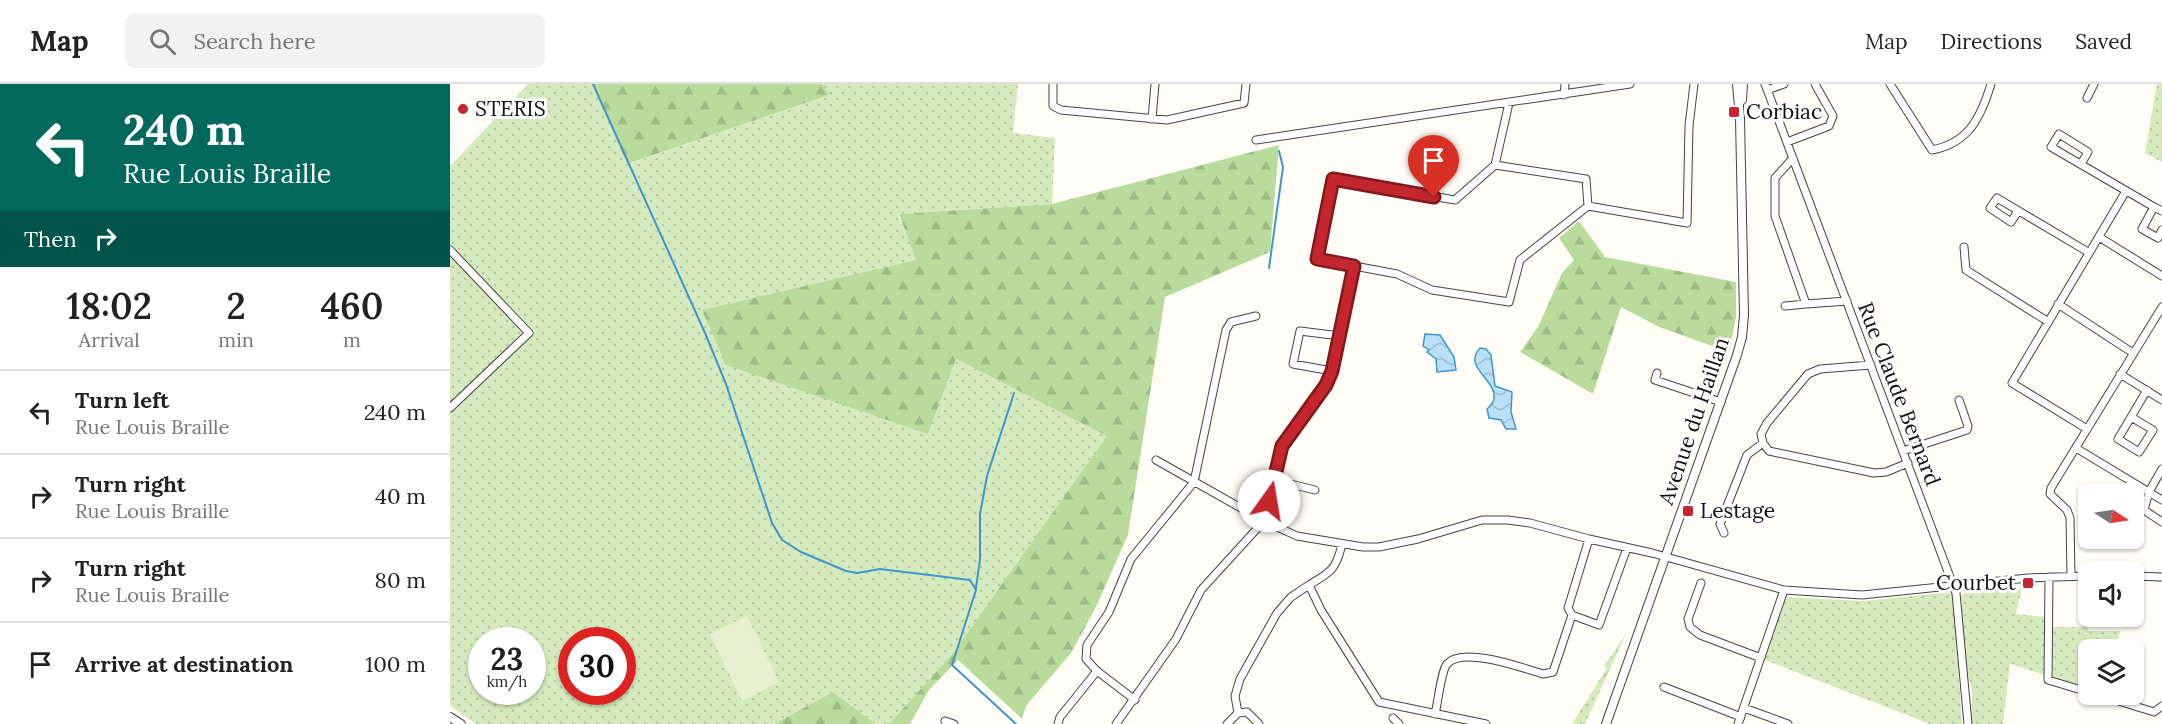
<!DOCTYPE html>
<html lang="en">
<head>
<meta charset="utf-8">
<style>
	body { margin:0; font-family:Lora,serif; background:#f2f2f2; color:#222; height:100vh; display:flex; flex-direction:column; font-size:22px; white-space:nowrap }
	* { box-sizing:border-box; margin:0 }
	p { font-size:20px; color:#767676 }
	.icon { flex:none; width:33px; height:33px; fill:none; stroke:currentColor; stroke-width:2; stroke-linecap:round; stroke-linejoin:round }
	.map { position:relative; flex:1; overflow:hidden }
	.drawer { display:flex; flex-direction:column; background:#fff; width:450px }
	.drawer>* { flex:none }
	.top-card { background:#00695c; color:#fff; overflow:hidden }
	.needle { width:39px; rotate:102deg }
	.buttons { position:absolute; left:1628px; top:399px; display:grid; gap:12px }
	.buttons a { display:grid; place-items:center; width:66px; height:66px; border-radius:9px; background:#fff; box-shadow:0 2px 4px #0004; font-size:30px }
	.speed { position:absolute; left:18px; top:543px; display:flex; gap:12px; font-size:30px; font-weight:700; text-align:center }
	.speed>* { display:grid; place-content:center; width:78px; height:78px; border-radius:50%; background:#fff; box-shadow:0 2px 4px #0004; line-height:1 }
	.speed small { font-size:15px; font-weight:400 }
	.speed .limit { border:9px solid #d22; background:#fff; color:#111 }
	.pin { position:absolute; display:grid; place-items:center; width:51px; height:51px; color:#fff; margin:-62px -26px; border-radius:50% 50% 50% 0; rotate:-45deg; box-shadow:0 0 6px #0007 }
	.pin .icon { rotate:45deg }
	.me { position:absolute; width:66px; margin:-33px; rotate:13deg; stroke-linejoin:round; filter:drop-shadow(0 0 4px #0008) }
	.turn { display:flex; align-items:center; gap:21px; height:126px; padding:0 24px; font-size:27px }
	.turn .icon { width:78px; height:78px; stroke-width:2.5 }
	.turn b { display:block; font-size:42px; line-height:51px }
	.then { display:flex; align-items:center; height:57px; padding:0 24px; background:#0003; gap:12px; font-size:22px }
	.eta { display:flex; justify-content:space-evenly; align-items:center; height:102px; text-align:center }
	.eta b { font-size:36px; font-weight:600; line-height:42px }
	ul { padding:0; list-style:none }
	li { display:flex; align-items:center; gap:18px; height:84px; padding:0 24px; border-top:2px solid #e0e0e0 }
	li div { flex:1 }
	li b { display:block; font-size:22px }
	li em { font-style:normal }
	header { display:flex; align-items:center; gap:36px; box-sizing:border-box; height:84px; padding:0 30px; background:#fff; border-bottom:2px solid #e0e0e0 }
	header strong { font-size:28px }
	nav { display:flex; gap:33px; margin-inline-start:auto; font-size:21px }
	.search { width:420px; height:54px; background:#f2f2f2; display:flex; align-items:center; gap:15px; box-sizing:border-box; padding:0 21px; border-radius:9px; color:#767676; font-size:22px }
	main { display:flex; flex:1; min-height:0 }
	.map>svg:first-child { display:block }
	.green { fill:url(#green-dots); fill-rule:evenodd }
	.forest { fill:url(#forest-firs) }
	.pitch { fill:#e6f2cf }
	.water { fill:url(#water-waves); stroke:#3f96cf; stroke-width:1.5 }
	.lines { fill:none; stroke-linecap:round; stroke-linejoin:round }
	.stream { stroke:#3f96cf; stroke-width:2 }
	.minor-casing { stroke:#444; stroke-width:9 }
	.tertiary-casing { stroke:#444; stroke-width:10 }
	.minor { stroke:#fff; stroke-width:7 }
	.tertiary { stroke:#fff; stroke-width:8 }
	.route-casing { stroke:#7f191e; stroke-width:15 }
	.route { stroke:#c4262e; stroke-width:10 }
	.poi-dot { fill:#c4262e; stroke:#fff; stroke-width:2 }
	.labels { text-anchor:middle; stroke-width:6; stroke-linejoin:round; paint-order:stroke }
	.poi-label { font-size:21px; fill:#111; stroke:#fff; text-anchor:start }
	.street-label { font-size:21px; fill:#111; stroke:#fff }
</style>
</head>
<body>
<header>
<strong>Map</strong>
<div class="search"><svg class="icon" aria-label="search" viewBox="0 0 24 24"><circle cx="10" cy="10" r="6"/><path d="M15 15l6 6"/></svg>Search here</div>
<nav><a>Map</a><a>Directions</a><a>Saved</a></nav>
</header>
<main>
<section class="drawer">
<div class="top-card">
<div class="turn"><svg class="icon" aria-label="left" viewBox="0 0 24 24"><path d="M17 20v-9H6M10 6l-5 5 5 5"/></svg><div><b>240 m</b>Rue Louis Braille</div></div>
<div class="then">Then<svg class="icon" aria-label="right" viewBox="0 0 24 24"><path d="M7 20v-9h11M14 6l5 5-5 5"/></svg></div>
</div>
<div class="eta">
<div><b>18:02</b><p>Arrival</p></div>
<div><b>2</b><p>min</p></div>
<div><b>460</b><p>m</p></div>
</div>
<ul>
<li><svg class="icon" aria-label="left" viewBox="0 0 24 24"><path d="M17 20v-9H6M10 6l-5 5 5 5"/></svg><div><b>Turn left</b><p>Rue Louis Braille</p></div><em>240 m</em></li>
<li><svg class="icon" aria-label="right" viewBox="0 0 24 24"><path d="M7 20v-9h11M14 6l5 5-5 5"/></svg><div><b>Turn right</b><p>Rue Louis Braille</p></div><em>40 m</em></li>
<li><svg class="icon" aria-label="right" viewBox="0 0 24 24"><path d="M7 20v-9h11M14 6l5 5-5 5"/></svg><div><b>Turn right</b><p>Rue Louis Braille</p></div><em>80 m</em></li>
<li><svg class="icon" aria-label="arrive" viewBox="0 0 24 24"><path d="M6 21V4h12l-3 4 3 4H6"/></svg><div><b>Arrive at destination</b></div><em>100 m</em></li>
</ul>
</section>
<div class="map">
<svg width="1712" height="640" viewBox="0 0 1712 640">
	<defs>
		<pattern id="green-dots" width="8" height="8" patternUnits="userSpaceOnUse" patternTransform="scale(1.5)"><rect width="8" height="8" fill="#d5ebbd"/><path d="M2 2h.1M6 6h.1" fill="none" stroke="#b6c8a1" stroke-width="1.8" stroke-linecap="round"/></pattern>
		<pattern id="forest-firs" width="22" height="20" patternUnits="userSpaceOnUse" patternTransform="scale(1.5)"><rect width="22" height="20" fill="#b9dc9c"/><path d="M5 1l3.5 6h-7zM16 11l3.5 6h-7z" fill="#9ebc85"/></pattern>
		<pattern id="water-waves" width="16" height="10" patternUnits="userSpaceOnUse" patternTransform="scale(1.5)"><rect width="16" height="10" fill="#b9e0f7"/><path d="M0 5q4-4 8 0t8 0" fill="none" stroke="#9ebfd3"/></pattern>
	</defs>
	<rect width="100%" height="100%" fill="#fffdf5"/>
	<path class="green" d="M78 0H142L178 80 379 11 372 0H568L563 49 605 54 602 120 448 130 467 176 253 226 478 350 506 275 658 352 503 569 439 640H426L383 608 324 640H26L0 622V82ZM32 556H82V608H32ZM122 556H172V608H122Z
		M1707 0H1712V78L1695 69Z
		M1634 500H1638V547H1671L1663 565 1638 566V605L1602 593V543H1633Z
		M1572 505 1566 530 1595 533V591L1560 580 1553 640H1521L1522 608 1514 570 1511 513 1514 509Z
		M1503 508 1512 640H1480L1315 576 1335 513 1413 517Z
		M1176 550 1135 640H1122L1157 584 1154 582Z"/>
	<path class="forest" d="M142 0H372L379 11 177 80Z
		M829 61 820 168 715 213 678 451 646 523 621 569 576 622 572 635 508 576 479 606 460 640H439L503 569 657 352 506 275 478 350 276 281 252 226 466 176 449 130 602 120Z
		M1129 137 1155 173 1286 198V233L1279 268 1209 243 1171 223 1143 310 1070 268 1088 243 1112 189 1124 176 1109 154Z
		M383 608 426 640H324Z"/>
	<path class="pitch" d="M297 532 329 598 292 617 260 550Z"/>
	<path class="water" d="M975 250 990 251 1004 273 1006 286 987 288 986 275 977 268 979 266 973 262Z
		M1030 264 1036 265 1041 271 1045 302 1062 308 1061 328 1066 345H1056L1051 336 1039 334 1037 325C1040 322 1044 319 1044 314 1046 295 1012 283 1030 264Z"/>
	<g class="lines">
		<path class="stream" d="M143 0 255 249 276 300 322 439 332 456 351 468 396 487 407 489 430 485 520 496 526 506 502 581 566 640
			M819 184 833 83 829 67
			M526 504 530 475V430L537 392 564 309"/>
		<defs>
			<path id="minor" d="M603 0V22L611 26 717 36 794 19 796 0
				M1315 0 1506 509 1518 640
				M1440 0 1482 66C1519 59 1531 33 1541 0
				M1317 6 1334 0
				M1114 11 1115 0
				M1637 14 1644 0
				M1059 19 1045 81 1005 116 883 95 867 175 947 190 982 206 1059 218 1070 176 1138 122
				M702 35 705 0
				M806 56 1180 0
				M1337 58 1379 42 1383 32 1365 0
				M1343 74 1325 94V132L1356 220 1397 217
				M1631 80 1638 68 1609 50 1601 63 1704 123 1712 127
				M1045 81 1136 95 1138 122 1237 139 1239 42 1244 0
				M1704 123 1692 145 1708 154 1712 146
				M1568 127 1561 138 1540 124 1547 114 1638 168
				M1649 153 1712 192
				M1514 163 1516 186 1597 237
				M0 166 79 249 0 324
				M1608 220 1683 269
				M1335 222 1356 220
				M882 287 843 280 850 247 890 252
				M1207 289 1205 296 1271 318
				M1670 290 1712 316
				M1681 333 1703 346 1689 368 1668 355 1697 306
				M1637 345 1562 299 1676 107
				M1313 359 1311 350 1317 339 1358 290 1370 285 1421 281
				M1626 364 1712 416
				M1453 367 1517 346 1518 342 1509 316
				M706 376 814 437 847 452 913 463H929L968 455 1032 436H1058L1080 439 1139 455 1202 469 1334 506 1412 511 1578 494 1638 492
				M1712 385 1699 408 1694 426 1712 438
				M824 396 865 406
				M1274 449 1270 440 1297 371 1313 359 1319 367 1424 389 1436 388 1458 379
				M1139 455 1118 524 1122 531 1149 541 1177 464
				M892 460C886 486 881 488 859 501L871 526 929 618 1036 640
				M1621 492 1620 434 1617 426 1600 410 1601 404 1712 223
				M1683 492 1712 493
				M1599 493 1598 596 1638 608
				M1251 499 1238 535 1240 543 1250 551 1311 574
				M647 587 685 616
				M1214 603 1291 633
				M1646 610 1704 628 1712 622
				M1294 624 1338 640
				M788 629 785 612 790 595 827 529 841 513 859 501
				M788 629 797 628 809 640
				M985 630C988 619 991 587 997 580 1013 562 1073 584 1093 590L1103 588 1122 531
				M943 634 949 640
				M495 637 504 640
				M608 640 610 633 647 587 636 575 637 561 659 528 681 475 744 398 776 246 781 238 806 232
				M666 640 726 555 751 506 814 437 832 362 876 301 882 287 904 182
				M777 640 788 629
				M1288 640 1334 506"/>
			<path id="tertiary" d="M1292 16 1293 0
				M0 633 11 640
				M1156 640 1287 271 1292 253 1294 231 1290 34 1287 0"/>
		</defs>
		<use href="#minor" class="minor-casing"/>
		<use href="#tertiary" class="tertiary-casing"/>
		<use href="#minor" class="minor"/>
		<use href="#tertiary" class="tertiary"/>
	</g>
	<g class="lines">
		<defs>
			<path id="route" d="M819 417 832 362 876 301 882 287 904 182 867 175 883 95 984 113"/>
		</defs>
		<use href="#route" class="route-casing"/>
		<use href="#route" class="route"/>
	</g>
	<g class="poi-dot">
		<circle cx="13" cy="25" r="6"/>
		<rect x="1278" y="22" width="12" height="12" rx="3"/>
		<rect x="1232" y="421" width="12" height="12" rx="3"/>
		<rect x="1572" y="493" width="12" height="12" rx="3"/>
	</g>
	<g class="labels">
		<g class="poi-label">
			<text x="25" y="32">STERIS</text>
			<text x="1296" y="35">Corbiac</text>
			<text x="1250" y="434">Lestage</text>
			<text x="1566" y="506" text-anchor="end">Courbet</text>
		</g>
		<g class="street-label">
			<text transform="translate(1449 310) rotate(69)" y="7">Rue Claude Bernard</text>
			<text transform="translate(1244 337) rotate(-71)" y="7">Avenue du Haillan</text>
		</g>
	</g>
</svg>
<div class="buttons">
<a><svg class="needle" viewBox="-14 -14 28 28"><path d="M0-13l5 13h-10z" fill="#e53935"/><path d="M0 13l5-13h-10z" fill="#767676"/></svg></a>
<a><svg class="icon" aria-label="sound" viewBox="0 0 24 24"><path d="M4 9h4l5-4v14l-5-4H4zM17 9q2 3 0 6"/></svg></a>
<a><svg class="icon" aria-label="layers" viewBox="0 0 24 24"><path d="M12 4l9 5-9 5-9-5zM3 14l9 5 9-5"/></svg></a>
</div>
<div class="speed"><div>23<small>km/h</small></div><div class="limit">30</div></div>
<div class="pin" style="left:984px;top:113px;background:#d93025"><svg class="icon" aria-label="arrive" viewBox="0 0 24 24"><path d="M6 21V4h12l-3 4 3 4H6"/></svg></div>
<svg class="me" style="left:819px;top:417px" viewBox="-20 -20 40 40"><circle r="19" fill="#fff"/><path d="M0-13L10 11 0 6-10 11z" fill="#c4262e"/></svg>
</div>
</main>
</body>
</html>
